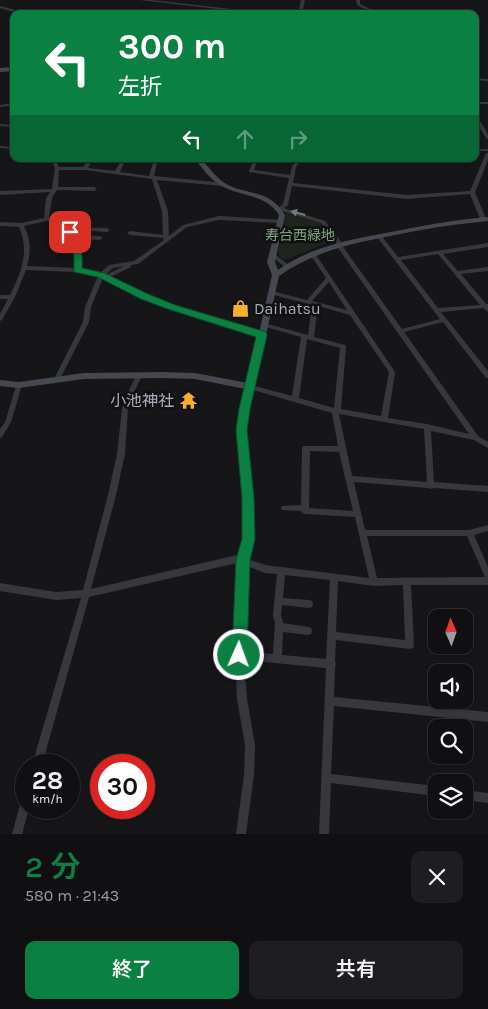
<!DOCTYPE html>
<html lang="ja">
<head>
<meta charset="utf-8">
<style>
	body { margin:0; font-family:Karla,"Noto Sans JP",sans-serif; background:#1e1e21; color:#f1f3f6; height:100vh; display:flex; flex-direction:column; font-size:19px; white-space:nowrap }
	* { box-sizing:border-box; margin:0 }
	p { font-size:16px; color:#9c9da0 }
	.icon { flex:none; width:28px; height:28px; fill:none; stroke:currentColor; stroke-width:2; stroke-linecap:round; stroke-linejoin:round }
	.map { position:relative; height:834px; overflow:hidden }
	.side { display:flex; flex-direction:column; background:#101013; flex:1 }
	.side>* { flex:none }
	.guide { position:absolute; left:10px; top:10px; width:469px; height:152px; border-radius:10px; box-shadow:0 1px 4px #0004,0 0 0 1px #303033; background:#0b8043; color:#fff; overflow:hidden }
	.needle { width:32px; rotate:358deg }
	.buttons { position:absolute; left:428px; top:609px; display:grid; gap:10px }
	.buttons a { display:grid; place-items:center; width:45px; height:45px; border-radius:10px; background:#101013; box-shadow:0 1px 4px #0004,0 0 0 1px #303033; font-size:25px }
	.speed { position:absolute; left:15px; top:754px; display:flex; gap:10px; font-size:25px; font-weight:700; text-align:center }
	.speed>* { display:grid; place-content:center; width:65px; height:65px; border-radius:50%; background:#101013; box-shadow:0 1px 4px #0004,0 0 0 1px #303033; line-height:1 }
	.speed small { font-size:12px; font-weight:400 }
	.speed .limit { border:8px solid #d22; background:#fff; color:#111 }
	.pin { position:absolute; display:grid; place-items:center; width:42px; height:42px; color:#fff; margin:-21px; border-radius:10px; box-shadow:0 2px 8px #0006 }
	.me { position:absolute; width:55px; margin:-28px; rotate:2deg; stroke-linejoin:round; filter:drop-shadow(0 0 4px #0008) }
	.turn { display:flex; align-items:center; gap:18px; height:105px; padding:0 25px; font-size:22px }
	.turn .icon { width:65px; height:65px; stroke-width:2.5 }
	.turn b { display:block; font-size:35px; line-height:42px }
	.lanes { display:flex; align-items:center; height:48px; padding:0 25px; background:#0003; justify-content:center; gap:25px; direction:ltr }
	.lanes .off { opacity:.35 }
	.round { display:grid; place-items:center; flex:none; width:52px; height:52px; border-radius:10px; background:#1e1e21 }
	.overview { display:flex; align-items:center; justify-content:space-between; height:85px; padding:0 25px }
	h1 { font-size:30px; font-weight:600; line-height:38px; color:#0b8043 }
	.cta { display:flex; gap:10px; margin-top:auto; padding:10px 25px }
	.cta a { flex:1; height:58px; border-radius:10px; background:#0b8043; color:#fff; font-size:20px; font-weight:600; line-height:58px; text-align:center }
	.cta a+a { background:#1e1e21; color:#f1f3f6 }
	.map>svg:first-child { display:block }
	.green { fill:#1c241d }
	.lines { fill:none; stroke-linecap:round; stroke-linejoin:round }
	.street { fill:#37383e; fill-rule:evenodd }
	.secondary { fill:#45484e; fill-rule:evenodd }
	.oneway { fill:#757982 }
	.route { fill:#0b8043; stroke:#07532c }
	.labels { text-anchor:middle; stroke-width:5; stroke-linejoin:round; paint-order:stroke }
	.far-park-label { font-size:14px; fill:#7ea57f; stroke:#111114 }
	.poi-label { font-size:16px; fill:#a8aeb9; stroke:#111114; text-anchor:start }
</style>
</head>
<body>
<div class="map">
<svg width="488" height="834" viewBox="0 0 488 834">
	<rect width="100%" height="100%" fill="#161619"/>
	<path class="green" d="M286 213 320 223 332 241 285 260 280 257 278 252Z"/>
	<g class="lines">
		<path class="street" d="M140 0H152L275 14H260Z
			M301 0H305L302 14H298Z
			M356 0H360V4L370 9V14H366L367 10 357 5Z
			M0 6 26 13 27 14H20L0 8Z
			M475 78 488 79V81L475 80Z
			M475 102H488V104H475Z
			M14 103V105L0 107V105Z
			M475 115 477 116 488 134V139L486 138 475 120Z
			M0 124 14 125V127L0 126Z
			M0 146 14 147V149L0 148Z
			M475 149H488V151H475Z
			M486 153H488V160L475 192 486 219 485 220 483 221 480 219 470 194 407 199 292 186 288 205 284 208 325 221 341 242V244L402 329 440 319 377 237V235H381L398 257 488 243V247L443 254 458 271 488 267V271L461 274 486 304H488V312L483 308 441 312 488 371V378H486L443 322 404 332 478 436 488 442V448L474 440 431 431 434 482 488 486V492L434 488 431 489 428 488 354 482 365 530H469L488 525V531L474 535 488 567V585H411L414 645 413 648 410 649 336 640 335 661 336 664 335 667 334 697 488 712V722L334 706 331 774 436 786V796L331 783 329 834H319L326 668 244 660 247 699 255 745 254 775 246 834H236L244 775 245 745 237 699 235 655 239 563H237L89 597 42 765H32L81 598 56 600 0 591V583L56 592 83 590 108 495 117 454 122 409 126 396 137 374H139L142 376 132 396 128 409 125 454 116 495 91 589 237 555 240 556C245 537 245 519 244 498 243 465 234 431 244 398 246 392 247 387 251 385L292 396 301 337 262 326 261 325 264 323 308 335 312 305 270 294 269 293 272 291 307 300 326 278 309 253 310 252H314L395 372 388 418 427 424 469 434 336 245V243L321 223 278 210V208L283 204 289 178 249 172V171L254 159H258L254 170 290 175 292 167 297 159H301V160L296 167 293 183 407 195 470 191ZM438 254 480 305 438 308 401 260ZM329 282 347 310 312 301ZM318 306 350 315 389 372 381 416 341 409 346 347 345 345 314 337ZM307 339 340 348 334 408 299 398ZM253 390 332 413 338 446H303L302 448 301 505 282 506 281 508 282 510 301 511 302 513 305 514 355 517 369 578 265 565 247 559 252 539V498L245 430 247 409ZM339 414 424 429 427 482 352 476ZM310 451 339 452 353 511 309 508ZM367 536H467L485 577 377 578ZM247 566 265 573 277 574 273 615 275 623 273 654 244 651ZM285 575 330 580 326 659 282 655 283 632 308 635 311 634 312 631 311 628 308 627 283 623 281 615 282 605 309 608 312 607 313 604 312 601 309 600 283 598ZM338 581 374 586 403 585 405 640 336 632Z
			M51 159H55L59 167H83L89 159H93L88 168 115 171 122 159H126L120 172 149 176 154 159H158L154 176 224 183V185L222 186 157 180 168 211 169 236 183 225 219 216 283 220 284 221 281 223 219 220 187 227 138 264 131 265V267L110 277 146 295 174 306 264 333 265 335 264 337H260L170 308 142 297 103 278 91 307 89 322 59 381H55L54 379 83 322 85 307 98 276 77 272 26 270 15 297 2 320 0 321V314L8 299H0V295H10C21 273 30 251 19 227L0 226V222L21 223 44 218 46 198 50 192 0 195V191L52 189 55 168ZM59 170H85L152 179 162 211 163 235 130 231 127 233 130 235 163 238 164 240 134 261 109 265 100 273 80 269V256L75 239 100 240 103 238 100 236 74 235 73 230 107 232 110 230 107 228 72 227 71 219 49 218 52 198 57 190 94 191 97 189 94 187H58ZM46 221H66C68 237 75 251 74 268L27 266C31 252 31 239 24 226ZM124 266 106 275H105L113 268Z
			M273 253 289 265V267H285L271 256 270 255Z
			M17 383H21L22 385 11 422 2 437 0 438V429L5 422Z
			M464 790 488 793V803L464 800Z
			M26 796V808H29L22 834H12L21 801 22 797Z"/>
		<path class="secondary" d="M14 67V71L0 72V68Z
			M195 159H201C208 166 215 176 223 182 246 197 268 187 285 215L275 262 278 270C310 247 348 240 386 233 420 226 453 220 488 217V221C455 224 422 229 390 236 350 244 313 252 279 276L254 389 251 390 195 379 163 378 84 379 19 388 0 386V380L19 382 84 373 163 372 195 373 248 383 272 275 267 262 279 215C265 193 239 197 220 185 210 179 202 168 195 159Z"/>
	</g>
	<defs><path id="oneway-solid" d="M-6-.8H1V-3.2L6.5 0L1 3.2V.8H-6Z" transform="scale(1.25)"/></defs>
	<use class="oneway" href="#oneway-solid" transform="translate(298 213) rotate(-165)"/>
	<path class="route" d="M66 230H70C81 235 83 257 82 268L104 273 148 294 175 305 266 332 267 335 250 409 247 430 254 498 255 539 250 560 247 655 245 660 239 662 234 660 232 655 236 560 242 539V498L236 430 239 409 256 337 168 309 141 299 98 277 74 272V255L65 232Z"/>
	<defs>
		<symbol id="shop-bare" viewBox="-9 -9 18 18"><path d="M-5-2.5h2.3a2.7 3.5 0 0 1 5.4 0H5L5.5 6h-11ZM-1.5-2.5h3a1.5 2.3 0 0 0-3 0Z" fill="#fbaf2c" stroke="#111114" stroke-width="2.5" paint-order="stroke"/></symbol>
		<symbol id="temple-bare" viewBox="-9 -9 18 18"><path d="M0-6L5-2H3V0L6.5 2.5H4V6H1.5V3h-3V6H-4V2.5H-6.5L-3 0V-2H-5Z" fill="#fbaf2c" stroke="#111114" stroke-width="2.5" paint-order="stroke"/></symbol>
	</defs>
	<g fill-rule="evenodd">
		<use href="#shop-bare" x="228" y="296" width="25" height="25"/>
		<use href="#temple-bare" x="176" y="388" width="25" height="25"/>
	</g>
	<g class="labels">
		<g class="far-park-label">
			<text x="300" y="240">寿台西緑地</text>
		</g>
		<g class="poi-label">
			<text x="254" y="314">Daihatsu</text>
			<text x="174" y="406" text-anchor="end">小池神社</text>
		</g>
	</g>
</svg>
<div class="buttons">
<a><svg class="needle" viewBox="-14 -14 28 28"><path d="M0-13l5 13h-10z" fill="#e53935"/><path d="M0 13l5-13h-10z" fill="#9c9da0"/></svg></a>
<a><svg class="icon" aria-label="sound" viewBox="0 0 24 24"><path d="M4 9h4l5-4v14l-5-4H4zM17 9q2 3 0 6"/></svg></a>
<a><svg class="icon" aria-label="search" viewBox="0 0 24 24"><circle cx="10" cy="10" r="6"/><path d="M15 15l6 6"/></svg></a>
<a><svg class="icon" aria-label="layers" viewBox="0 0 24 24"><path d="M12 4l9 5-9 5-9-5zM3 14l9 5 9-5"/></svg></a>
</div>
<div class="speed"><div>28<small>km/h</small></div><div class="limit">30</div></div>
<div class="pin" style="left:70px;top:232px;background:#d93025"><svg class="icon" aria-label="arrive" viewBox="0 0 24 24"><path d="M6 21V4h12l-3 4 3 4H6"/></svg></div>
<svg class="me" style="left:239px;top:655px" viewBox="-20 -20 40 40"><circle r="17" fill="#0b8043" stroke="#fff" stroke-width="3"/><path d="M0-11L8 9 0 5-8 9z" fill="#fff"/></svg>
<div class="guide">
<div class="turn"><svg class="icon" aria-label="left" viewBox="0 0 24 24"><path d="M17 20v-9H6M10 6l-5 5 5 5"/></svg><div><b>300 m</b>左折</div></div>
<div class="lanes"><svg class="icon" aria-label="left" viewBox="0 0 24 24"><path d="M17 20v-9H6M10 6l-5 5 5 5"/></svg><svg class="icon off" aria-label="ahead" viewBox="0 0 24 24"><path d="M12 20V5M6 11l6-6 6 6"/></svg><svg class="icon off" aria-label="right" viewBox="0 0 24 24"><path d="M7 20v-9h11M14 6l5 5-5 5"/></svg></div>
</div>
</div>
<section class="side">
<div class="overview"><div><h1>2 分</h1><p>580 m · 21:43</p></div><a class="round"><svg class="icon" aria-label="close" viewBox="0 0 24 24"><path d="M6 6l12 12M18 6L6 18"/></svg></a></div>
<div class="cta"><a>終了</a><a>共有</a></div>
</section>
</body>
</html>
